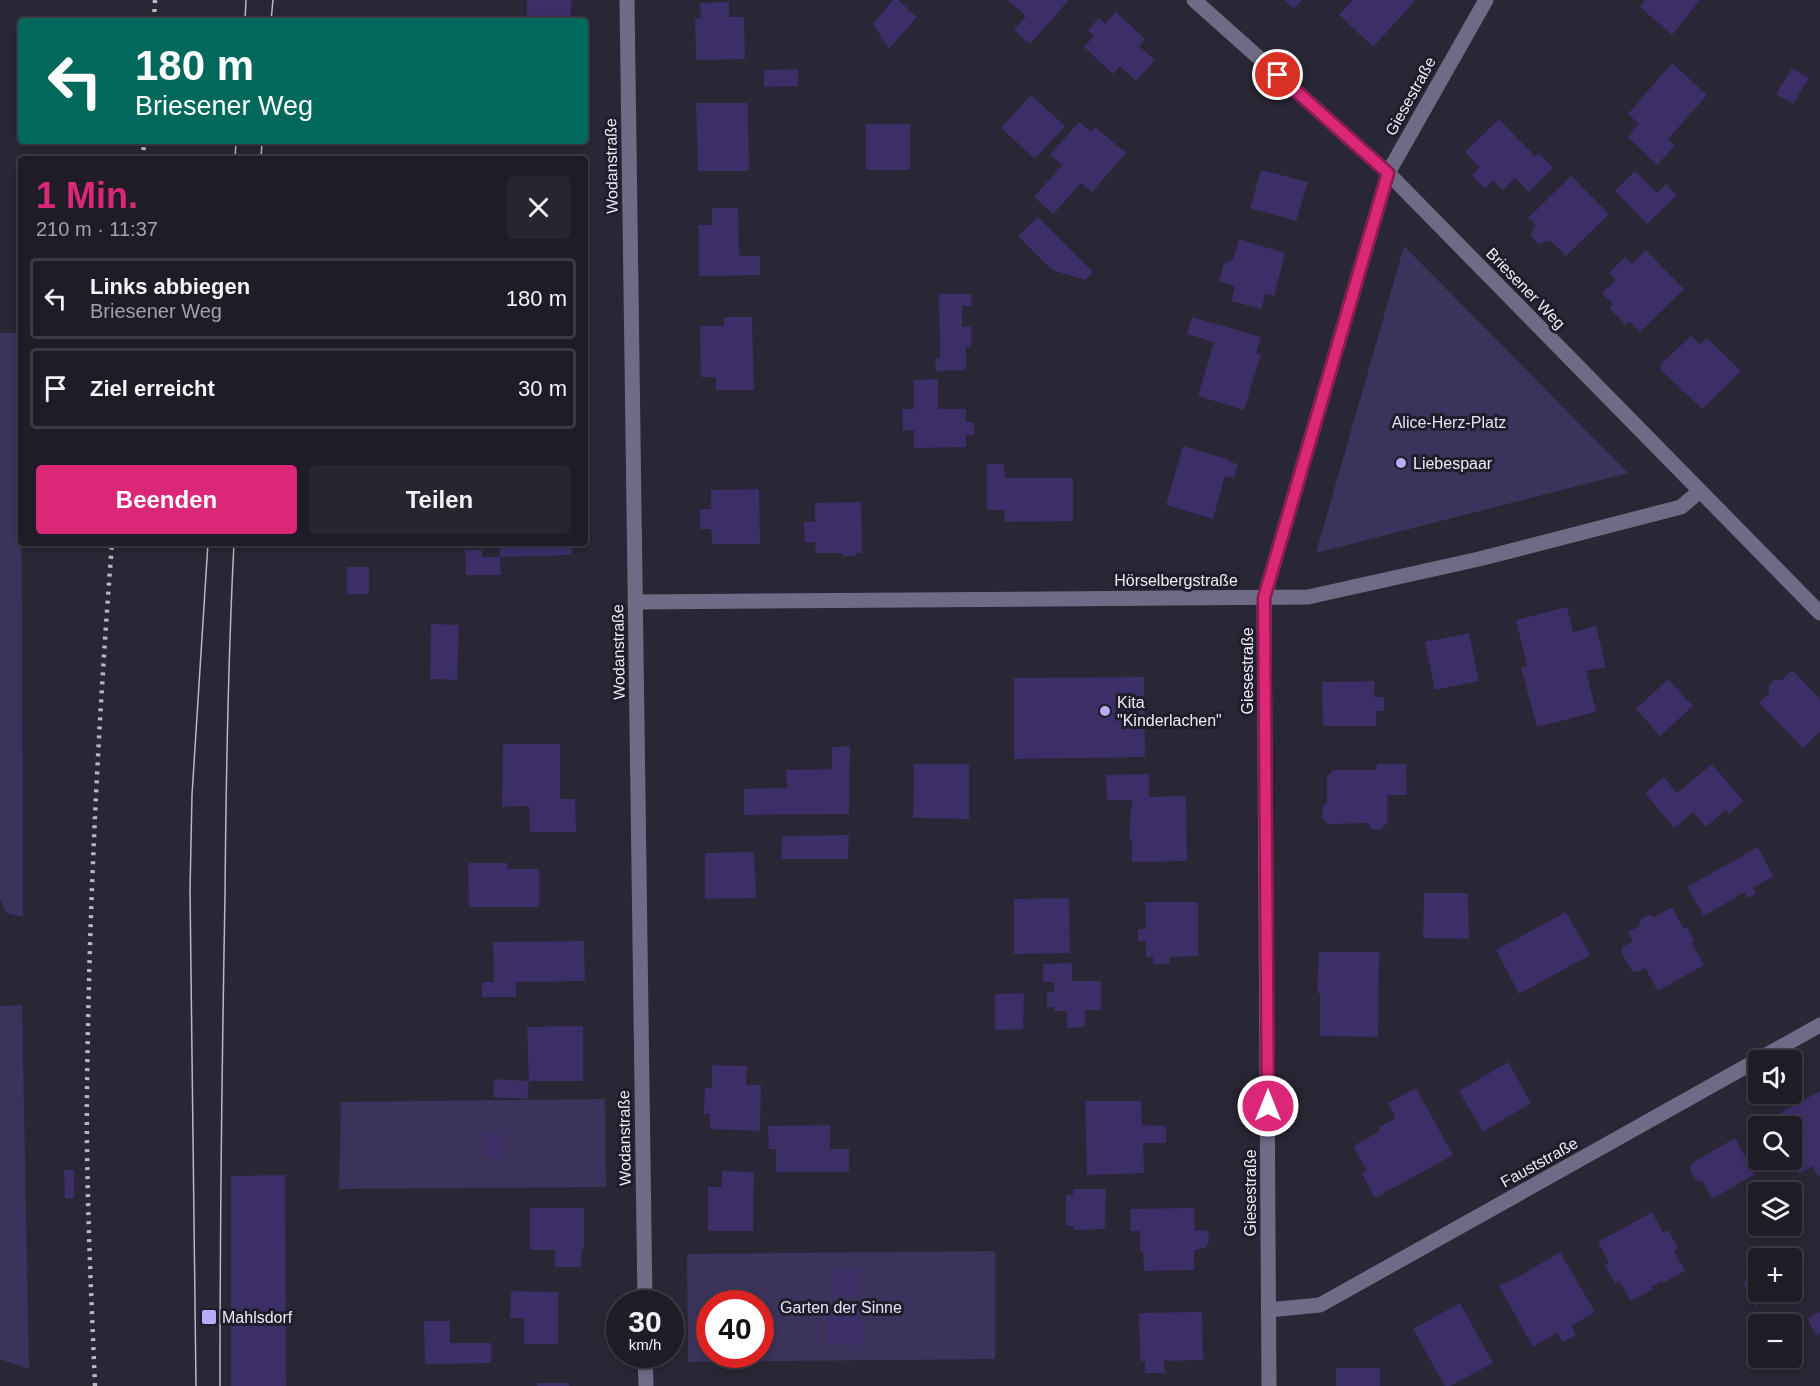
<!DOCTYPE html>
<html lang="de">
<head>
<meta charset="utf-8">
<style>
	body { margin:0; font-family:Helvetica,sans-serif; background:#272530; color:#f1f3f6; height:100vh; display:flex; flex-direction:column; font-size:22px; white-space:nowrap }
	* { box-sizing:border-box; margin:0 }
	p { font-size:20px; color:#a1a1a8 }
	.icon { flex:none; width:33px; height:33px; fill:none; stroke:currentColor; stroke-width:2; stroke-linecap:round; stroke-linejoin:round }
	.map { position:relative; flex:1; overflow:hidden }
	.panel { position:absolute; left:18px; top:156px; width:570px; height:390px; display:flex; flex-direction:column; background:#1f1c28; border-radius:6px; box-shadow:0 3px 9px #0003,0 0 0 2px #3c3a45 }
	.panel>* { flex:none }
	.top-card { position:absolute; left:18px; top:18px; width:570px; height:126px; border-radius:6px; box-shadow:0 3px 9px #0003,0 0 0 2px #3c3a45; background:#00695c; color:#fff; overflow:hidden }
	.buttons { position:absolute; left:1748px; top:1050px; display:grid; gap:12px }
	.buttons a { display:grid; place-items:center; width:54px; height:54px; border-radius:6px; background:#1f1c28; box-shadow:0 3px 9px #0003,0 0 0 2px #3c3a45; font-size:30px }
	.speed { position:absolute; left:606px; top:1290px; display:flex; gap:12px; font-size:30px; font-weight:700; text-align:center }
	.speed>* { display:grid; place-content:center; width:78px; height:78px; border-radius:50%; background:#1f1c28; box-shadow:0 3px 9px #0003,0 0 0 2px #3c3a45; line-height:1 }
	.speed small { font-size:15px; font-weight:400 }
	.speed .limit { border:9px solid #d22; background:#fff; color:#111 }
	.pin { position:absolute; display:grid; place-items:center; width:51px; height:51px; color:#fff; margin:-26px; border:3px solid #fff; border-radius:50%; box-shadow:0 2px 6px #0007 }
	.me { position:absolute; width:66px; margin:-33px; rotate:0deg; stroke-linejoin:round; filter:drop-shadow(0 0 4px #0008) }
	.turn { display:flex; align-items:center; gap:21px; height:126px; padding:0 18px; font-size:27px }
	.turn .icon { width:78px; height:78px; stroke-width:2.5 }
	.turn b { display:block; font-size:42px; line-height:51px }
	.round { display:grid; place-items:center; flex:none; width:63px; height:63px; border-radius:6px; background:#272530 }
	.head { display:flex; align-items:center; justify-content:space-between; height:102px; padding:0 18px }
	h1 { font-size:36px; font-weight:800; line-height:45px; color:#db2777 }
	.cta { display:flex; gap:12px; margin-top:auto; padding:12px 18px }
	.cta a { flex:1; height:69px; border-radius:6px; background:#db2777; color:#fff; font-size:24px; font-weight:800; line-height:69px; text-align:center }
	.cta a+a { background:#272530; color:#f1f3f6 }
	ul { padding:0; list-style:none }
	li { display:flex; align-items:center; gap:18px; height:81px; margin:0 12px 9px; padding:0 6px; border:3px solid #3c3a45; border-radius:6px }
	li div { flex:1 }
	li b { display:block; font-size:22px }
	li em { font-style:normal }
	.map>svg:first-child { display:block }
	.green { fill:#3b335b; fill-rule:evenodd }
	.building { fill:#3c2e67 }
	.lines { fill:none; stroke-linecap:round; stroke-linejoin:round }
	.minor { stroke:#6f6b86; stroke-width:15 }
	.tertiary { stroke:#6f6b86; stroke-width:15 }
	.tram { stroke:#b8b7c2; stroke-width:1.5 }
	.rail { stroke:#b8b7c2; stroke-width:4.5; stroke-dasharray:3 6; stroke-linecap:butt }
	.route-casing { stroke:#8e194d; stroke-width:15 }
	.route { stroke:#db2777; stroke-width:10 }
	.poi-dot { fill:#b8abf7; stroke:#1f1d2b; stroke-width:2 }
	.labels { text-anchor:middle; stroke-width:6; stroke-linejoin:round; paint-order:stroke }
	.street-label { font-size:16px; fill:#edecf6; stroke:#1f1d2b }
	.park-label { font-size:16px; fill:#e4e2f4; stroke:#1f1d2b }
	.poi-label { font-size:16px; fill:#edecf6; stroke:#1f1d2b; text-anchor:start }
</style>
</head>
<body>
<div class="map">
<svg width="1820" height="1386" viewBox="0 0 1820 1386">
	<rect width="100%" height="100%" fill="#292635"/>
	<path class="green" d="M1404 246 1628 473 1316 553Z
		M0 333H21L23 917 6 913 0 899Z
		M22 1005 29 1369 0 1359V1006Z
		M605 1099 606 1187 339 1189 341 1102Z
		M995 1251V1359L688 1362 687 1254ZM710 1304H760V1354H710Z"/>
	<path class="building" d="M527 0H571V21H527Z
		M893 0H898L917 17 889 49 873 24Z
		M1008 0H1069L1030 44 1014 30 1026 16Z
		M1284 0H1302L1294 9Z
		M1353 0H1412L1414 2 1373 47 1339 15Z
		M1645 0H1700L1672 35 1640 7Z
		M729 2V17H744L745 59 696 60 695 19 701 18 700 3Z
		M1116 12 1145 39 1139 46 1155 60 1136 81 1120 66 1113 74 1084 47 1094 36 1088 30 1099 18 1105 24Z
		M1672 63 1707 95 1668 139 1675 146 1657 165 1628 137 1639 124 1628 114Z
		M1792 68 1809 78 1793 104 1776 94Z
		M798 69V86L764 87V70Z
		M1031 95 1065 126 1035 159 1001 128Z
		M696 103H748L749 171H698Z
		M1499 119 1535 156 1539 153 1553 168 1529 192 1515 178 1503 190 1493 181 1485 189 1472 175 1480 167 1465 152Z
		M1079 122 1091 132 1095 127 1126 153 1092 192 1081 183 1053 214 1034 197 1062 165 1050 155Z
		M866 124H910V170H866Z
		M1261 170 1308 182 1296 221 1250 208Z
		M1635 171 1657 193 1666 184 1677 195 1647 224 1615 191Z
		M1571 176 1609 214 1566 256 1550 240 1539 244 1531 236 1533 227 1536 225 1528 218Z
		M712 208H738L739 256H760V275L699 276V225H712Z
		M1038 217 1093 272 1085 280 1052 270 1018 236Z
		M1239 239 1285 253 1274 296 1265 294 1261 309 1231 301 1235 286 1219 281 1224 264 1233 259Z
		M1646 250 1684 289 1640 332 1629 321 1625 325 1609 308 1613 304 1602 293 1616 280 1609 273 1625 257 1632 264Z
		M939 294H971V306H962V327L971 326V347H966V370L936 371 935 358H940Z
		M724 317H752L754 390H716V377H701L700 326H724Z
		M1192 317 1261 337 1256 353 1261 354 1244 410 1198 396 1214 342 1187 334Z
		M1691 336 1699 344 1707 338 1741 371 1702 409 1661 370V364Z
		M938 379V409H966V422H974V435H966V447L914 448V430L903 431 902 409H914V380Z
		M1183 446 1230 460 1229 462 1238 464 1234 478 1225 476 1213 519 1166 505Z
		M987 464H1004L1005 478H1073V521L1005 522 1004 510H987Z
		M759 489 760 544H712L711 529H700V509H711V490Z
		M861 502 862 553H857L854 556H844L841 553H816L815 542H805L804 522H815V503Z
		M499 543H571L572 555 500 557 501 575H466L465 550H482V557H500Z
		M347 567H369V594H347Z
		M1567 607 1573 632 1596 626 1606 667 1586 671 1596 712 1537 727 1521 667 1527 666 1516 620Z
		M431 624 459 625 457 680 430 679Z
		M1469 633 1479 681 1435 690 1425 642Z
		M1792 670 1820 699V731L1803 748 1759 703 1769 693V685L1774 680H1782Z
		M1144 677 1145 757 1014 759V678Z
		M1668 679 1693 706 1660 736 1636 709Z
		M1375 681 1374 697H1384V711H1376V726H1323L1322 682Z
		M503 744H560V799H575L576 832H530L529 806 502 807Z
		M850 746 849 814 744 815V789L787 788 786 770 832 769V747Z
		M914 764H969V819L913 818Z
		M1377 764H1406L1407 795H1387V823L1381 830 1370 829 1369 823 1328 824 1322 818 1323 807 1327 802V777L1333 770H1376Z
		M1712 764 1743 801 1729 814 1726 810 1706 827 1693 812 1674 828 1645 793 1664 777 1677 793Z
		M1149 774V797L1186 796 1187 861 1132 862V840L1129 838 1132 800H1107L1106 775Z
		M849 835 848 859H781L782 836Z
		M1758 847 1773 876 1753 888 1756 894 1748 898 1745 892 1704 916 1687 887Z
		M754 852 756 898 705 899V853Z
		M468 863H507V869H539V907H469Z
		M1424 893H1468L1469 939 1423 938Z
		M1069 898 1070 953 1014 954V899Z
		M1145 902H1198V956L1170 957V964H1153V957H1146V941H1138V929H1146Z
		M1672 907 1684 929 1687 927 1695 942 1692 943 1704 965 1658 991 1645 968 1637 972 1632 971 1621 952 1622 947 1633 941 1628 932 1639 926 1641 919 1648 915 1655 917Z
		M1566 912 1590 955 1519 994 1496 950Z
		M584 941 585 981 516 982V997H482V982H494L493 942Z
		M1319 952H1379L1378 1037 1320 1036V993H1317Z
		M1072 963V981H1101V1010H1085V1027L1067 1028V1011H1054V1007H1047V991L1054 992V982H1043V964Z
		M1024 993 1023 1029 995 1030V994Z
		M583 1026V1081H529L527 1027Z
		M1508 1062 1531 1103 1483 1132 1459 1091Z
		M712 1065 747 1066 746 1085H761L760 1131 710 1129V1114H704L705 1088H712Z
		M494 1079 529 1081 527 1099 493 1097Z
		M1416 1088 1453 1155 1375 1198 1362 1174 1367 1171 1353 1146 1380 1131 1378 1128 1396 1118 1388 1103Z
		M1820 1091V1176L1818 1177 1812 1166 1799 1174 1791 1160V1126H1772L1768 1120Z
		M1085 1101H1141L1142 1125 1166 1126V1143H1143L1144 1173 1087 1175Z
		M830 1125V1149H849V1172H776V1149H769L768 1126Z
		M486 1133H501L502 1157H486Z
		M1735 1138 1755 1174 1712 1199 1703 1182 1696 1180 1690 1170 1692 1163Z
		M64 1170H74V1198H65Z
		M722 1171 754 1172 753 1231H708V1187H722Z
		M285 1175 286 1386H231V1176Z
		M1073 1189H1106L1105 1229 1074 1230V1226H1066V1195H1073Z
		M530 1208H584V1249H581V1267H555V1250H530Z
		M1194 1208 1195 1231 1203 1230 1207 1231 1209 1236V1242L1205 1248 1194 1250V1270L1144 1271 1143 1251H1140V1231H1131L1130 1209Z
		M1652 1212 1663 1232 1668 1230 1678 1248 1674 1251 1685 1271 1663 1283 1662 1281 1651 1287 1653 1289 1631 1301 1619 1281 1615 1284 1605 1265 1609 1263 1598 1242Z
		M1560 1252 1595 1312 1571 1326 1576 1335 1562 1342 1557 1333 1533 1347 1499 1286 1514 1278 1515 1279Z
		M1758 1263V1292H1780L1755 1306 1743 1282 1757 1275 1752 1266Z
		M1791 1266 1799 1280 1791 1285Z
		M831 1270H858V1296L832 1297Z
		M511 1291 558 1292V1344H524V1318H510Z
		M828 1301H862V1345L828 1344Z
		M1460 1303 1493 1363 1450 1386H1445L1413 1329Z
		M1820 1311V1333L1816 1335 1808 1319Z
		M1202 1312 1203 1360 1164 1361 1165 1373H1145V1361H1140L1139 1313Z
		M424 1321H450V1343H491V1363L425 1364Z
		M1336 1368H1380V1386H1336Z
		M537 1383H569V1386H537Z"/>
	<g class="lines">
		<path class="minor" d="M1194 0 1388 173 1820 613
			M635 602 1308 597 1479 559 1681 507 1700 491
			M1269 1310 1320 1305 1820 1025"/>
		<path class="tertiary" d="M627 0 645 1304
			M645 1354 646 1386
			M1269 1386 1264 598 1388 173 1486 0"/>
		<path class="tram" d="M245 21 246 0
			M271 21 273 0
			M235 159 236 141
			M261 159 262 141
			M196 1386 190 890 192 795 208 543
			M220 1386C220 1223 222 1060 225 896 226 778 228 661 234 543"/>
		<path class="rail" d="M154 21 155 0
			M143 159 144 141
			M95 1386C91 1288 86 1189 87 1091 89 908 98 725 112 543"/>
	</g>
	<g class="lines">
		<defs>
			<path id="route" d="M1268 1106 1264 598 1388 173 1278 75"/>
		</defs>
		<use href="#route" class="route-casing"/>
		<use href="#route" class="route"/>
	</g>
	<g class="poi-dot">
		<circle cx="1401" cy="463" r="6"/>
		<circle cx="1105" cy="711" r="6"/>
		<rect x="201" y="1309" width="16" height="16" rx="3"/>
	</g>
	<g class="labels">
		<g class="street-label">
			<text transform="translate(1410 96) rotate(-61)" y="6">Giesestraße</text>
			<text transform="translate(611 166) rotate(-91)" y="6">Wodanstraße</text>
			<text transform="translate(1526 288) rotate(46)" y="6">Briesener Weg</text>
			<text x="1176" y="586">Hörselbergstraße</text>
			<text transform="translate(618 652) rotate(-91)" y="6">Wodanstraße</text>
			<text transform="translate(1247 671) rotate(-90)" y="6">Giesestraße</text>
			<text transform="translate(624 1138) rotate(-91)" y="6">Wodanstraße</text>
			<text transform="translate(1539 1162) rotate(-29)" y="6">Fauststraße</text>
			<text transform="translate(1250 1193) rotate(-90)" y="6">Giesestraße</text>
		</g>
		<g class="park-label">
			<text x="1449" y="428">Alice-Herz-Platz</text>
			<text x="841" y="1313">Garten der Sinne</text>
		</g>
		<g class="poi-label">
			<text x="1413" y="469">Liebespaar</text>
			<text x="1117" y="708">Kita<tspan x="1117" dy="18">"Kinderlachen"</tspan></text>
			<text x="222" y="1323">Mahlsdorf</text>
		</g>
	</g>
</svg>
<div class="buttons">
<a><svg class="icon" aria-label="sound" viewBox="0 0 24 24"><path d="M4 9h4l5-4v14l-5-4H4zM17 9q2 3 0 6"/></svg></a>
<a><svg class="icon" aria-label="search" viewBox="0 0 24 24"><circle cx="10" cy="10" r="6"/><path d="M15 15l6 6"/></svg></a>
<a><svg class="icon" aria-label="layers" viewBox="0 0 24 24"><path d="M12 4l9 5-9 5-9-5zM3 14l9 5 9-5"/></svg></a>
<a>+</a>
<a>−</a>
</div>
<div class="speed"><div>30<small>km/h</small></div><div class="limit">40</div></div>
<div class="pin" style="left:1278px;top:75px;background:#d93025"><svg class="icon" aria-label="arrive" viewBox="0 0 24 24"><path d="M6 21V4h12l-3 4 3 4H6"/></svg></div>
<svg class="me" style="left:1268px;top:1106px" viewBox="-20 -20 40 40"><circle r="17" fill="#db2777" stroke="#fff" stroke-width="3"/><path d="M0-11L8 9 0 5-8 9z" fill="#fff"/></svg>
<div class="top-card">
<div class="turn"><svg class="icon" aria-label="left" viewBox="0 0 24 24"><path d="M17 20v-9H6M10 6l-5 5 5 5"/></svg><div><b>180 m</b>Briesener Weg</div></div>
</div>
<section class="panel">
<div class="head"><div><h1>1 Min.</h1><p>210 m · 11:37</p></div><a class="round"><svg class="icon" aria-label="close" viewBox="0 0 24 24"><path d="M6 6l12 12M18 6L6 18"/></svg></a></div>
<ul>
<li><svg class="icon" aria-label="left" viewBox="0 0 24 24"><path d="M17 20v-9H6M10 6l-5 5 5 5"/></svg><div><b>Links abbiegen</b><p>Briesener Weg</p></div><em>180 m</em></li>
<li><svg class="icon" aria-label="arrive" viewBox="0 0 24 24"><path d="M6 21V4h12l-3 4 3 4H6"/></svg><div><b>Ziel erreicht</b></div><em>30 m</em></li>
</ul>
<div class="cta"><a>Beenden</a><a>Teilen</a></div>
</section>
</div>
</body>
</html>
